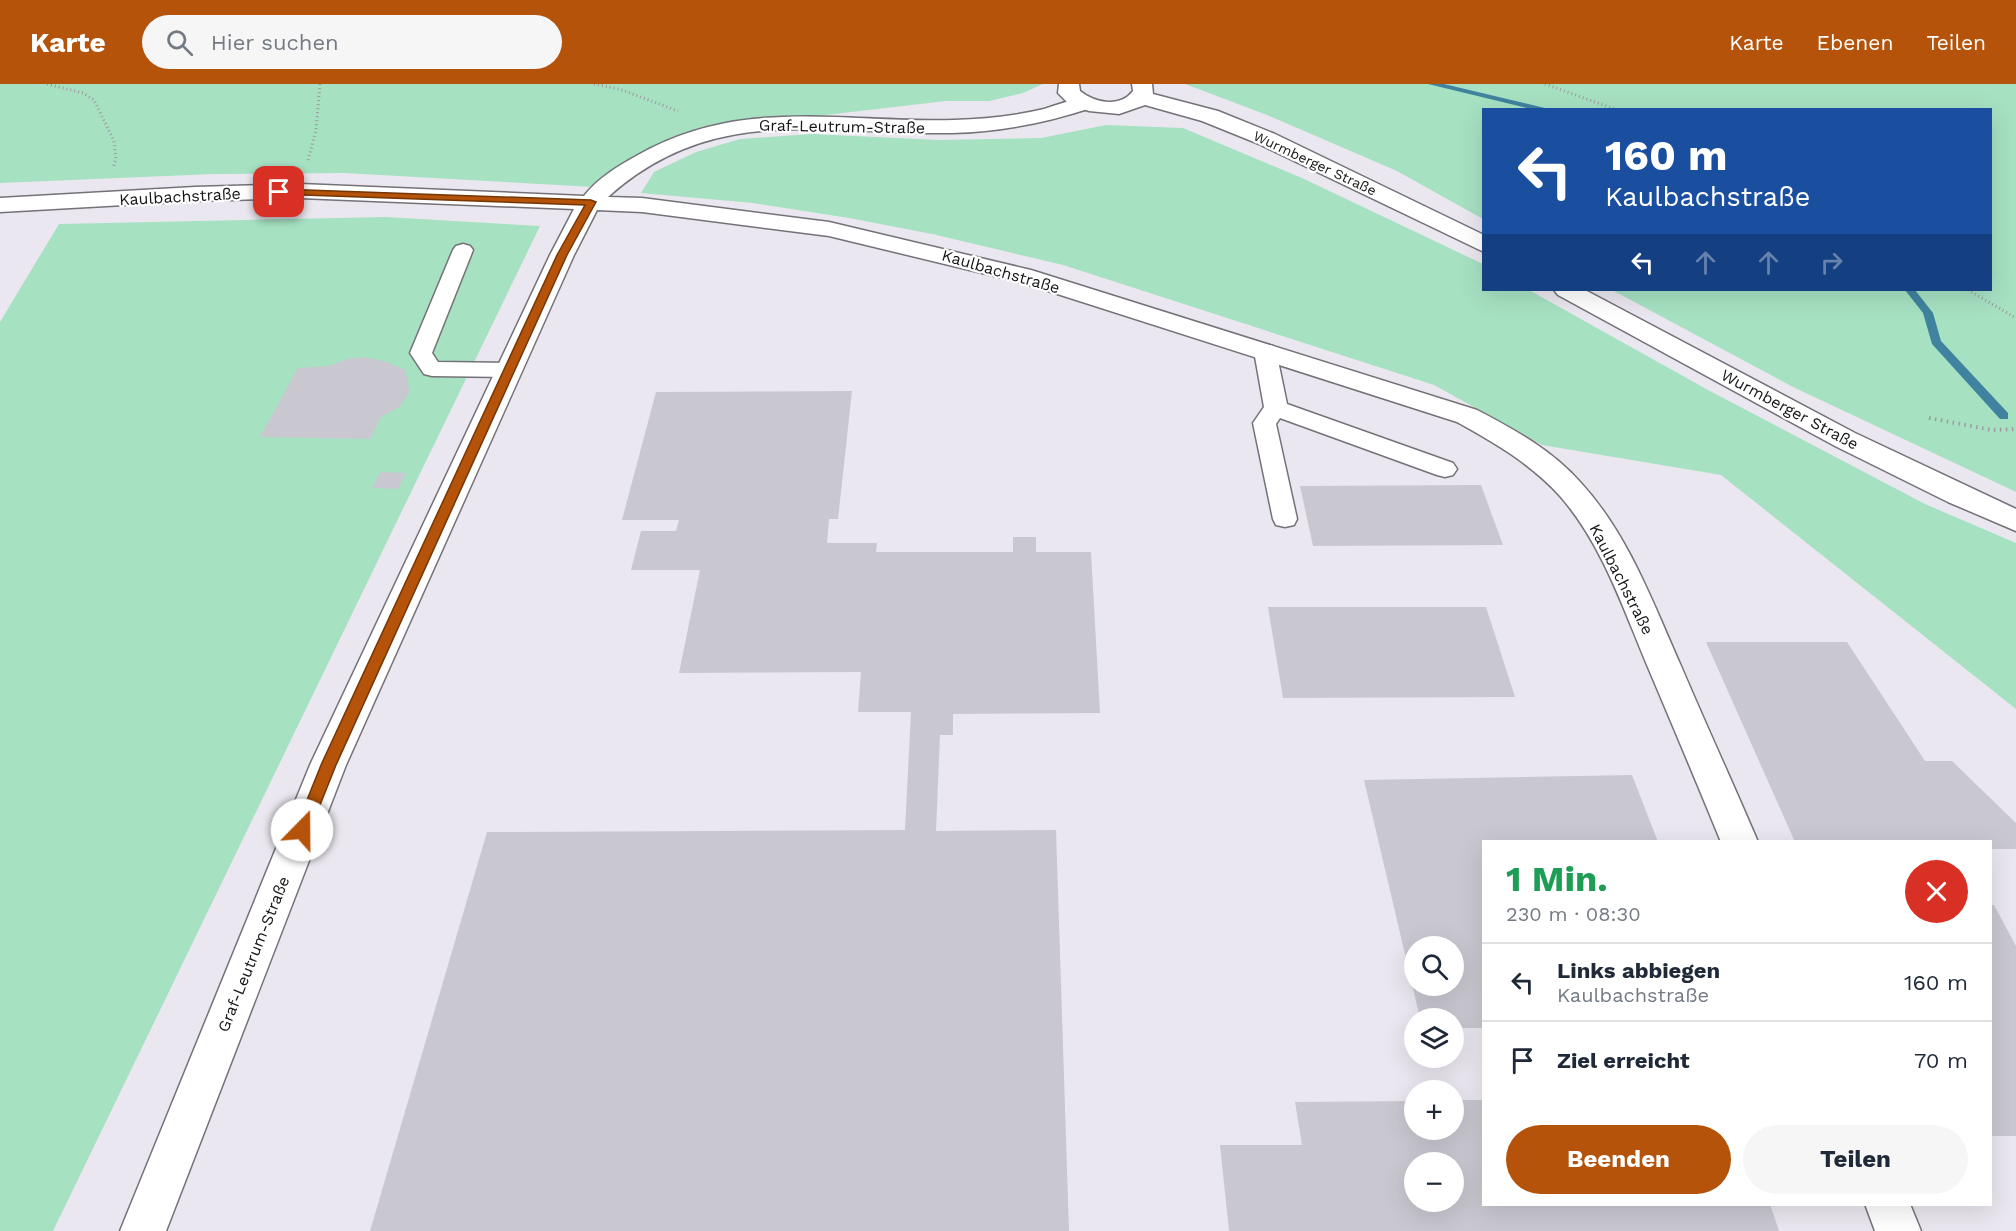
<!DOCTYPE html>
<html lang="de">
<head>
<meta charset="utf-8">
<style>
	body { margin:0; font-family:"Work Sans",sans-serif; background:#f6f6f7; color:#1f2937; height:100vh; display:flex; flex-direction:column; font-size:22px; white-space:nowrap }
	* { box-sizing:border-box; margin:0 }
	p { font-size:20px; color:#747a83 }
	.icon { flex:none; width:33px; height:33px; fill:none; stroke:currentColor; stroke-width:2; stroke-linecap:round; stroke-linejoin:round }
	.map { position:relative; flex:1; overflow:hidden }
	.side { position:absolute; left:1482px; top:756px; width:510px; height:366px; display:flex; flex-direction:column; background:#fff; border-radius:0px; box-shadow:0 6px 24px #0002 }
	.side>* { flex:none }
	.hud { position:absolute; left:1482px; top:24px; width:510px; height:183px; border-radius:0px; box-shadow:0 6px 24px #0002; background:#1a4fa0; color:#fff; overflow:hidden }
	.fabs { position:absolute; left:1404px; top:852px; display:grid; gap:12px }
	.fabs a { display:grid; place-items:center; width:60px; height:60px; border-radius:50%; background:#fff; box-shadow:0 6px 24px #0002; font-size:30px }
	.pin { position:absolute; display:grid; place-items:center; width:51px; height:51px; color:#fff; margin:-26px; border-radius:12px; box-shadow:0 3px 9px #0006 }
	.me { position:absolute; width:66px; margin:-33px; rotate:22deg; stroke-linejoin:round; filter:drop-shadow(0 0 4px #0008) }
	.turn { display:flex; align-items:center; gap:21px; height:126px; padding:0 24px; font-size:27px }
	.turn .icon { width:78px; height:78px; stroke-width:2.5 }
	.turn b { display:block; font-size:42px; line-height:51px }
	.lanes { display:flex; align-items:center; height:57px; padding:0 24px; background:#0003; justify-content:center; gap:30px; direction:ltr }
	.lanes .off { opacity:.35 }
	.round { display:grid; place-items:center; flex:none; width:63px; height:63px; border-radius:32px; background:#f6f6f7 }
	.summary { display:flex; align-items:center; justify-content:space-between; height:102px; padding:0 24px }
	h1 { font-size:36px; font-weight:700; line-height:45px; color:#1e9e55 }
	.primary-button { display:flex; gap:12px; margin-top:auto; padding:12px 24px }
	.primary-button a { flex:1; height:69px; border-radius:36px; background:#b45309; color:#fff; font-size:24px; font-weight:700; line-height:69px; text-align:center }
	.primary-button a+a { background:#f6f6f7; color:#1f2937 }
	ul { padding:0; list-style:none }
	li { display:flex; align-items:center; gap:18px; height:78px; padding:0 24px; border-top:2px solid #e0e1e3 }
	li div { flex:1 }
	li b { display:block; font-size:22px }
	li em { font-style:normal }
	header { display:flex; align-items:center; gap:36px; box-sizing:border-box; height:84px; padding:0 30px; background:#b45309; color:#fff }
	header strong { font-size:28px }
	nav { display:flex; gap:33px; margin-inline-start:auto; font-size:21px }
	.search { width:420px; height:54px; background:#f6f6f7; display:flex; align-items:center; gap:15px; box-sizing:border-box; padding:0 21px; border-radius:33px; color:#747a83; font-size:22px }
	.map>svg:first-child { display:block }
	.green { fill:#a6e1c2 }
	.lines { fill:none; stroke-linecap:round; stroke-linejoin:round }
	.stream { fill:#40839f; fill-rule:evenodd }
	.building { fill:#c9c7d0; fill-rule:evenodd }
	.lane-casing { stroke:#747178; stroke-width:3 }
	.street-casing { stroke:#747178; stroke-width:3 }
	.secondary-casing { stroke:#747178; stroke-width:3 }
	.path-far1 { stroke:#9e9aa1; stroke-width:3; stroke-dasharray:1 3; stroke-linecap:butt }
	.path { stroke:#9e9aa1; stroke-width:4; stroke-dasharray:1.5 4.5; stroke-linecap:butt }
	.lane { fill:#fff; fill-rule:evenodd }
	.street { fill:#fff; fill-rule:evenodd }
	.secondary { fill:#fff; fill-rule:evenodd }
	.route { fill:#b45309; stroke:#753606; stroke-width:1.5 }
	.labels { text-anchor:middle; stroke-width:4.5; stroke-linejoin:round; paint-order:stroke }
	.far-street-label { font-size:14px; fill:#161417; stroke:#fff }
	.street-label { font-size:16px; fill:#161417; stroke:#fff }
</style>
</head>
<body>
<header>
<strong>Karte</strong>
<div class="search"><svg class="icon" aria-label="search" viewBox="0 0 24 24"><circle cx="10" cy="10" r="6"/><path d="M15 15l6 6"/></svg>Hier suchen</div>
<nav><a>Karte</a><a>Ebenen</a><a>Teilen</a></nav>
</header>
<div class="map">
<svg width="2016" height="1147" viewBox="0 0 2016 1147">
	<rect width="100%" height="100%" fill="#ebe7f0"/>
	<path class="green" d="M0 0H1043L1023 9 989 17H946L800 34 747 35 702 43 670 54 631 76 593 103 344 89 214 90 0 99Z
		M1185 0H2016V408L1793 303 1612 206H1990V26H1484L1483 135 1397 87 1267 31Z
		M1106 41 1183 44 1302 94 1483 180 1484 206H1529L1708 306 1925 420 2016 459V625L1721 391 1542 361 1434 301 1063 181 932 150 849 134 753 119 641 109 654 88 696 68 740 55 811 50 939 56 1041 54Z
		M386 133 540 142 53 1147H0V238L59 140Z"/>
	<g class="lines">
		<path class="stream" d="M1428 0H1444L1553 26H1535Z
			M1905 206H1915L1933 229 1941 257 2008 329V335H2000L1932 260 1923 229Z"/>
	</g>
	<path class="building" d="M364 273 387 278 405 286 410 308 399 323 381 333 370 355 260 353 298 284 328 282 347 275Z
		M852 307 838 435H829L827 459H877L876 468H1013V453H1036V468H1091L1100 629 953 630V651H940L936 747 1056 746 1069 1147H370L487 748 905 746 911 628H858L861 588 679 589 700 486H631L641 447H676L679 436H622L656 308Z
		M380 388 406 389 398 405 372 404Z
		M1481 401 1503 461 1313 462 1300 402Z
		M1268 523H1486L1515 613 1283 614Z
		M1706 558H1847L1925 677H1952L2016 739V765H1990V758H1795Z
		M1632 691 1658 758H1484V944H1454V934H1420L1364 696ZM1414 862H1454V902H1414Z
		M1990 821H1994L2016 862V1052H1990Z
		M1454 1016H1484V1120H1770L1779 1147H1229L1220 1061H1302L1295 1018 1414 1017V1046H1454ZM1414 1078H1454V1118H1414Z"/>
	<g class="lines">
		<defs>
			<path id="lane" d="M463 160 470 162 473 166 432 269 438 278 511 279 519 281 522 286 519 291 511 293 432 292 424 290 410 269 453 166 456 162Z
				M1265 260 1273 262 1276 267 1287 320 1453 379 1457 385 1453 391 1445 393 1437 391 1280 334 1276 340 1297 435 1294 441 1285 443 1276 441 1273 435 1253 339 1264 323 1254 267 1257 262Z"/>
			<path id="street" d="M1083 13 1091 14 1094 19 1091 24C1045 39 1000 48 952 49 825 51 713 18 608 113L642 114 829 138 1031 186 1477 326C1515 346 1552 366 1581 399 1628 450 1653 519 1681 582 1706 641 1733 699 1758 758H1721C1697 699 1672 640 1647 581 1623 524 1602 460 1560 412 1531 380 1495 359 1457 338L1023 199 829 152 642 128 597 126 574 171 346 681 166 1147H120L310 681 550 171 574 125 300 114 195 117 0 128V114L195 103 300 100 584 112C598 94 618 82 638 71 742 12 842 39 954 36 984 35 1015 32 1044 25 1057 21 1070 16 1083 13Z
				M1865 1120H1910L1921 1147H1875Z"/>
			<path id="secondary" d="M1059 0H1079L1080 7C1095 19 1120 24 1133 7L1132 0H1152L1153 10 1218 27 1275 50 1484 151V168L1259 60 1202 37 1145 21 1119 30 1089 27 1069 20 1058 9Z
				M1554 206H1585L1855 349 2016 425V447L1948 418 1835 362 1558 211Z"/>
		</defs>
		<use href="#lane" class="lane-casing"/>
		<use href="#street" class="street-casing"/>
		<use href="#secondary" class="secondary-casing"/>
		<path class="path-far1" d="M47 0 83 9 94 16 114 57 116 75 113 84
			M594 0 619 5 678 27
			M1545 0 1617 26
			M308 76 316 46 320 0
			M1968 206 2016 234"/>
		<path class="path" d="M1929 334 1992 346 2016 345"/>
		<use href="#lane" class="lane"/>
		<use href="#street" class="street"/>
		<use href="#secondary" class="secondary"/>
	</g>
	<path class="route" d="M279 105 591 116 596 118 567 171 336 681 310 746 308 750 302 752 297 750 295 746 321 681 557 171 585 121 275 110 274 108Z"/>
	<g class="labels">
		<g class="far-street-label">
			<text transform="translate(1315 79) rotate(25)" y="5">Wurmberger Straße</text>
		</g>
		<g class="street-label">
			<text transform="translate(842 42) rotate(1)" y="6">Graf-Leutrum-Straße</text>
			<text transform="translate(180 112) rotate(-3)" y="6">Kaulbachstraße</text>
			<text transform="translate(1001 187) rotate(16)" y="6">Kaulbachstraße</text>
			<text transform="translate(1790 325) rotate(28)" y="6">Wurmberger Straße</text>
			<text transform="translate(1622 495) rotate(63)" y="6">Kaulbachstraße</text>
			<text transform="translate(253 870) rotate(-68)" y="6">Graf-Leutrum-Straße</text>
		</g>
	</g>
</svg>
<div class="fabs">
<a><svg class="icon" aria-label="search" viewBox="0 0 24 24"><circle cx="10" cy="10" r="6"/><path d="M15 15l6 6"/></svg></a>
<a><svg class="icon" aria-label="layers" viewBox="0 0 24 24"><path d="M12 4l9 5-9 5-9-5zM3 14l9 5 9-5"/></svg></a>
<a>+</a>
<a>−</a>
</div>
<div class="pin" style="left:279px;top:108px;background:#d93025"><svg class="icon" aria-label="arrive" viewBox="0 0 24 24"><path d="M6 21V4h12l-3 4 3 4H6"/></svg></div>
<svg class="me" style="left:302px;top:746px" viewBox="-20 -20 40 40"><circle r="19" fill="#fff"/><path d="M0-13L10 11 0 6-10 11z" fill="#b45309"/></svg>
<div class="hud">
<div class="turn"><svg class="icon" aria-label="left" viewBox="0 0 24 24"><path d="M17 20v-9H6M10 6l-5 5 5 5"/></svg><div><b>160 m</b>Kaulbachstraße</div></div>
<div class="lanes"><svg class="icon" aria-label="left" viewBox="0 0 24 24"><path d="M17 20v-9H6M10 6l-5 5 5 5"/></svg><svg class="icon off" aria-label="ahead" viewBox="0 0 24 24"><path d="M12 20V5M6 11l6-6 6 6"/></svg><svg class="icon off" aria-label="ahead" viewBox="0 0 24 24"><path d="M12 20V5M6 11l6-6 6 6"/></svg><svg class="icon off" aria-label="right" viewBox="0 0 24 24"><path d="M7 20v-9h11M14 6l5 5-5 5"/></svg></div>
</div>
<section class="side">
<div class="summary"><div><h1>1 Min.</h1><p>230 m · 08:30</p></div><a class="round" style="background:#d93025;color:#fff"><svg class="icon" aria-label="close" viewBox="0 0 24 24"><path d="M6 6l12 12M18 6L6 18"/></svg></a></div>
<ul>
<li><svg class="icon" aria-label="left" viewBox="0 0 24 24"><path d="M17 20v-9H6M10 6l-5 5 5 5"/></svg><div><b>Links abbiegen</b><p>Kaulbachstraße</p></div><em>160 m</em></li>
<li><svg class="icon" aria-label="arrive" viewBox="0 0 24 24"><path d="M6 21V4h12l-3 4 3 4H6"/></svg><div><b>Ziel erreicht</b></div><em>70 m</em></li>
</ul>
<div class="primary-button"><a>Beenden</a><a>Teilen</a></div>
</section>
</div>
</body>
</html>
